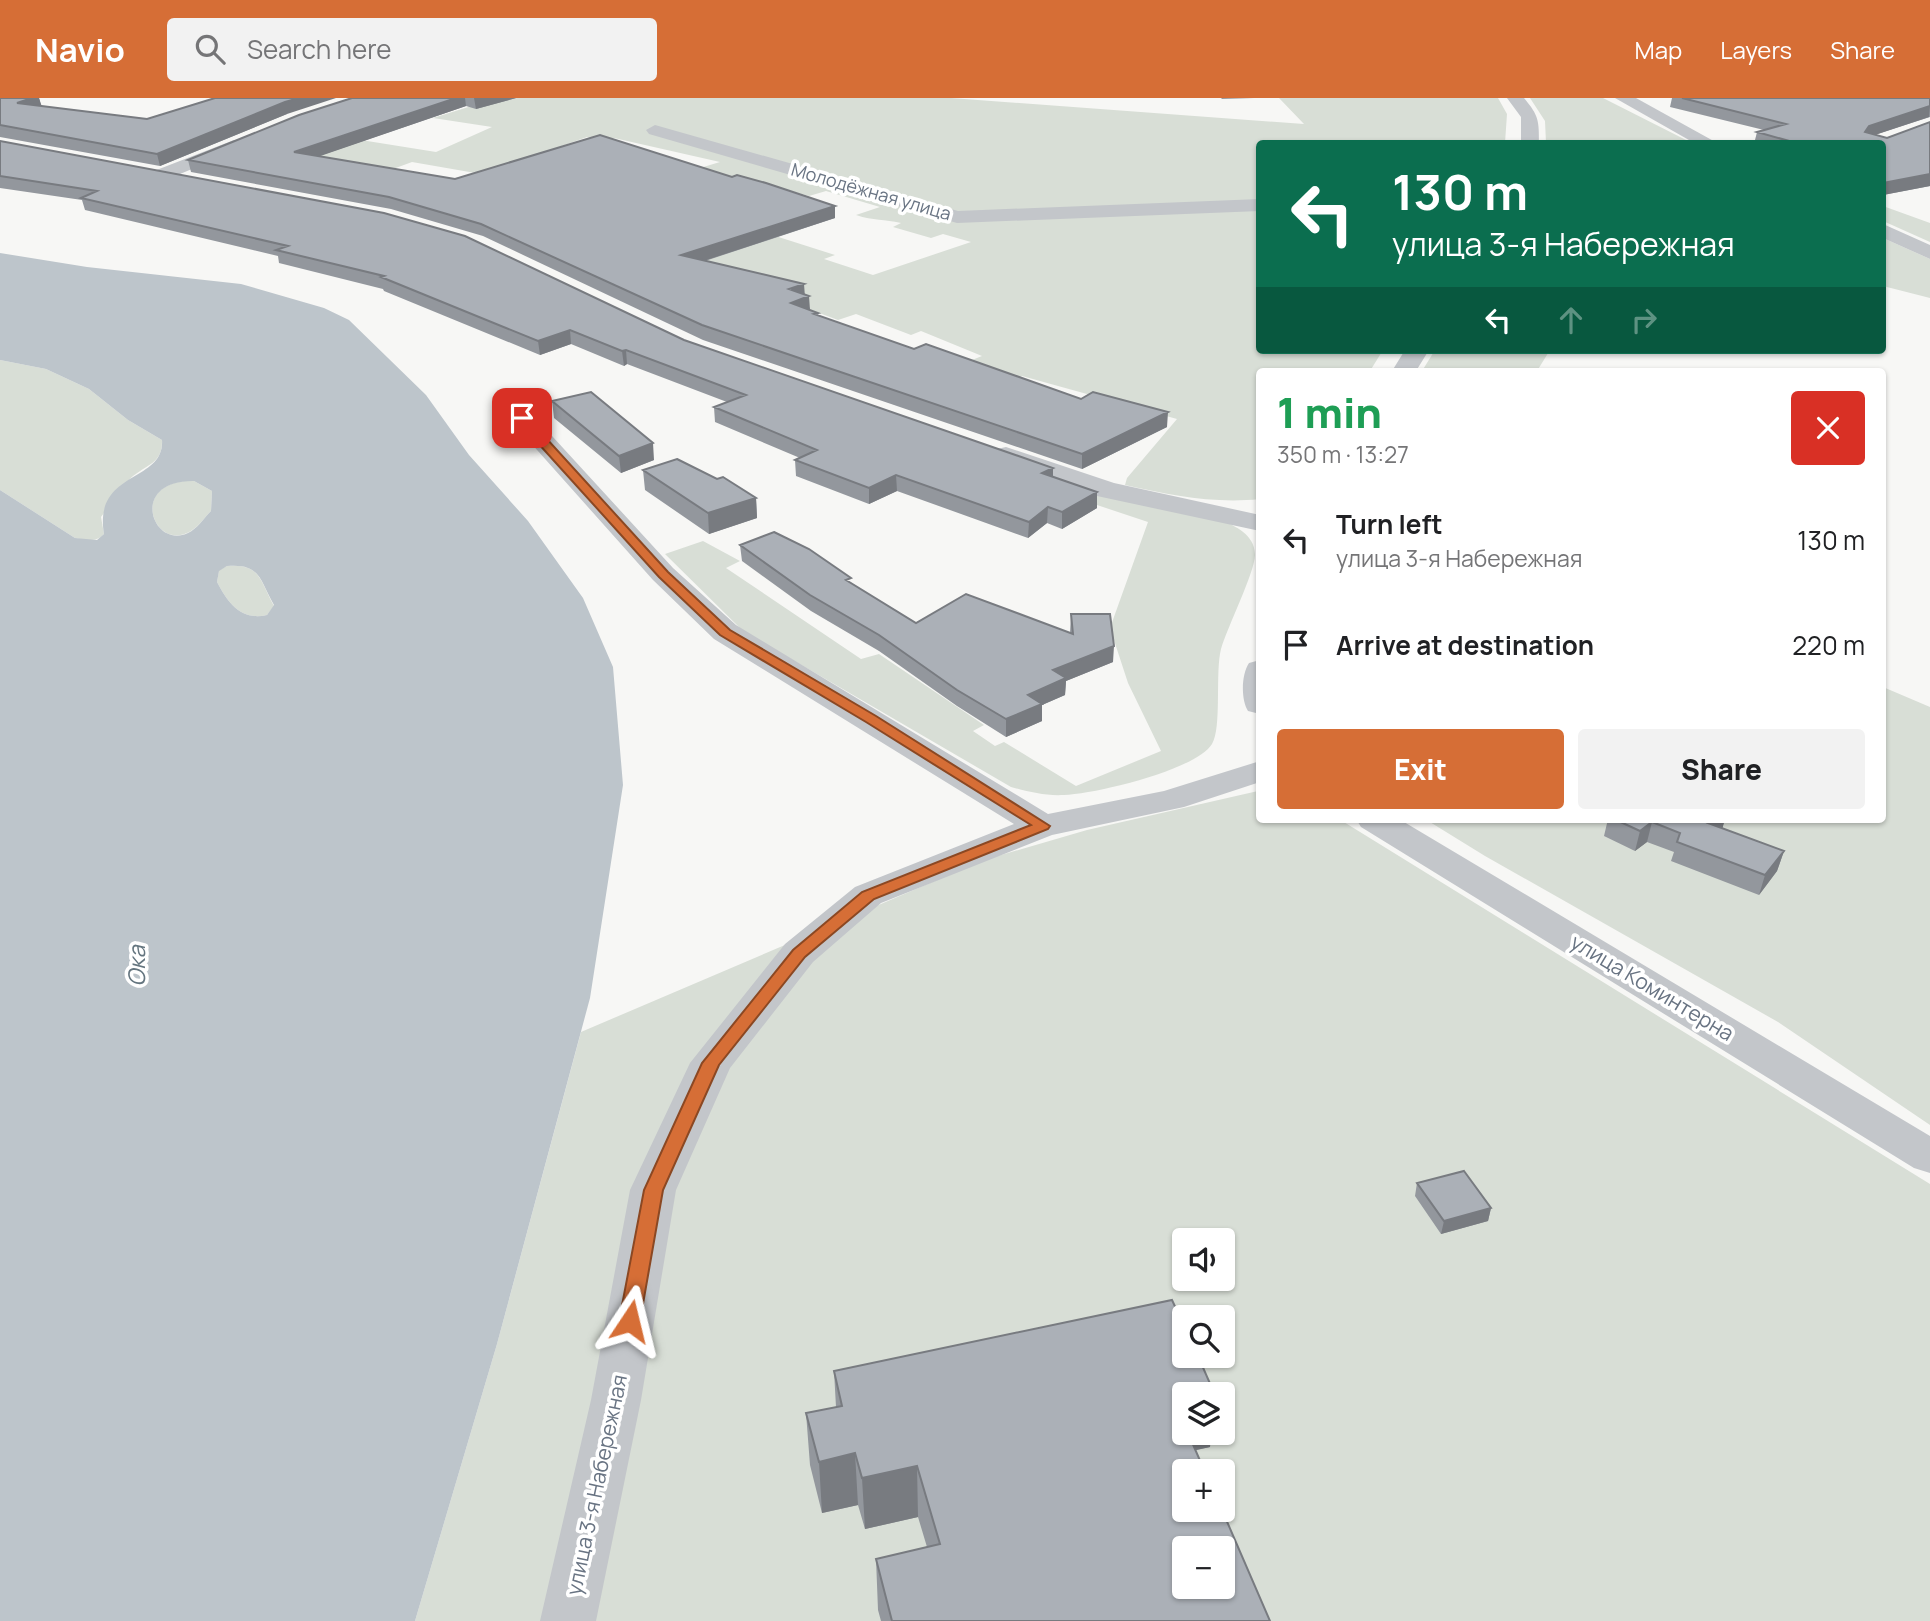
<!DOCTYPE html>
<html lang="en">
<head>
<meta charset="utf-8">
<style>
	body { margin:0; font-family:Manrope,sans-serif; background:#f2f2f2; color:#202124; height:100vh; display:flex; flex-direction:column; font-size:26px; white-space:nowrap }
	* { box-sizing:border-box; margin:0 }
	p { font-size:23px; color:#757577 }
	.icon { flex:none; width:38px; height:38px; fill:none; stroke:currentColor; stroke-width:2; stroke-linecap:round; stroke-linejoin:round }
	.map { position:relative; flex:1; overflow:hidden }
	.drawer { position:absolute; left:1256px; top:270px; width:630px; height:455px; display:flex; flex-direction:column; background:#fff; border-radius:7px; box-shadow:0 2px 5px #0004 }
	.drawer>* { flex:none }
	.banner { position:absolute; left:1256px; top:42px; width:630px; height:214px; border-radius:7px; box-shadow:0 2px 5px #0004; background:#0b6e4f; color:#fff; overflow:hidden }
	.fabs { position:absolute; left:1172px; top:1130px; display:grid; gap:14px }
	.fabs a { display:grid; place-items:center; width:63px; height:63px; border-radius:7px; background:#fff; box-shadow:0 2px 5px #0004; font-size:35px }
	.pin { position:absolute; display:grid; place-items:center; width:60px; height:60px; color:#fff; margin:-30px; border-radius:14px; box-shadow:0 4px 10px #0006 }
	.me { position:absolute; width:77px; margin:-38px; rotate:10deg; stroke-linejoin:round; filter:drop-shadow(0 0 5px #0008) }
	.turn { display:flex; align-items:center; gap:24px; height:147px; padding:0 21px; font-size:32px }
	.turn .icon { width:91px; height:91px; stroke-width:2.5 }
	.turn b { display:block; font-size:49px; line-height:60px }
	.lanes { display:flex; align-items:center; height:66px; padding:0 21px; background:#0003; justify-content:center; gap:35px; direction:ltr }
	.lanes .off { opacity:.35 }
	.round { display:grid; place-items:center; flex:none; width:74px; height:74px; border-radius:7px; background:#f2f2f2 }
	.summary { display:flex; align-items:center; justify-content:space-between; height:119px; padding:0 21px }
	h1 { font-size:42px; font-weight:800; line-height:52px; color:#1e9e55 }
	.action { display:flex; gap:14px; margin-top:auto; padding:14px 21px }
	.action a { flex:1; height:80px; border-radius:7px; background:#d66e36; color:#fff; font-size:28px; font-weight:800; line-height:80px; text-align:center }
	.action a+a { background:#f2f2f2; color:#202124 }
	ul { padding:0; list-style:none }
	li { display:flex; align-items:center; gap:21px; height:105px; padding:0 21px }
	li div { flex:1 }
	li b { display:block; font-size:26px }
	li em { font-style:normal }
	header { display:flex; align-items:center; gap:42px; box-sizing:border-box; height:98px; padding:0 35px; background:#d66e36; color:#fff }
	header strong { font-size:33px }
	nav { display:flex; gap:38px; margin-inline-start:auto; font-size:24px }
	.search { width:490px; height:63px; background:#f2f2f2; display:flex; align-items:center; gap:18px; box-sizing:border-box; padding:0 24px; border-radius:7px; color:#757577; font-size:26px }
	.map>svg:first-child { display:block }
	.green { fill:#d8ded6; fill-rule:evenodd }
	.water { fill:#bdc5cb; fill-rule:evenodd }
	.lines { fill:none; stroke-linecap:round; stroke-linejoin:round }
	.street { fill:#c3c6ca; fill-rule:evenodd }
	.wall { fill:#93979d }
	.shaded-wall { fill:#787b80 }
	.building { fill:#abb0b7; stroke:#787b80; stroke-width:2; fill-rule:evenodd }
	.route { fill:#d66e36; stroke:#8b4823; stroke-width:2 }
	.labels { text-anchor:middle; stroke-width:7; stroke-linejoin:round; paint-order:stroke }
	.far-street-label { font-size:18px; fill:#697483; stroke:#fff }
	.street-label { font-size:21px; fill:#697483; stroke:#fff }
	.water-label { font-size:23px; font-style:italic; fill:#64757f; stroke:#fff }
</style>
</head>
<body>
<header>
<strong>Navio</strong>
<div class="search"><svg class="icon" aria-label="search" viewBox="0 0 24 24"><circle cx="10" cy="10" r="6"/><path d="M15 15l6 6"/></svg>Search here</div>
<nav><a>Map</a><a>Layers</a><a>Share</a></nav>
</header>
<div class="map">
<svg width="1930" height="1523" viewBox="0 0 1930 1523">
	<rect width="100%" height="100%" fill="#f7f7f5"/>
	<path class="green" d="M509 0H951L1304 26 1279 0H1498L1507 16 1505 45 1260 46V252H1383L1370 273H1260V401C1214 406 1170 397 1125 387L1127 380 1177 321 1022 278 1006 286 957 268 982 258 921 233 911 237 856 216 838 222 795 206 722 196 481 76 412 64 393 71 308 58 336 38 436 54 492 29 433 20 494 1ZM587 39 606 43 614 40 720 64 613 96 511 66ZM780 90 809 98 826 93 880 109 856 117C874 123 884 121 901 125L893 129 931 140 943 136 971 144 873 177 824 161 835 157 678 107Z
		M1530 0H1603L1692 45H1546L1545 23Z
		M1883 108 1930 125V144L1883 123Z
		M1883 140 1930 161V200L1883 188Z
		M1435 252H1550L1537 273H1422Z
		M0 262 46 271 89 291 128 322 162 342C163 368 142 367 128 383 119 394 110 407 101 419L104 436C96 445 86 442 75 440L0 392Z
		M986 370 1220 421C1236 429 1254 436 1255 456 1256 472 1227 530 1221 551 1215 574 1222 630 1212 646 1196 672 1095 696 1064 697 1045 698 1029 694 1011 689L743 533 665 456 703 443 740 463 726 470 861 561 879 556 984 627 973 633 995 648 1004 644 1076 688 1161 653 1128 585 1110 530 1148 424Z
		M184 383H194L212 393 211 413C204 420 197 431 187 435 155 450 130 390 184 383Z
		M227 468C261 465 260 483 274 508L267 517C241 523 228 505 217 484L219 472Z
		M1883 589 1930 609V1027L1778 924 1485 758 1425 721H1883Z
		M1258 693H1260V721H1339L1930 1086V1523H415L497 1246 581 934 984 762 1087 732ZM1185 1143H1223V1181H1185ZM1185 1220H1223V1258H1185ZM1185 1297H1223V1335H1185ZM1185 1374H1223V1412H1185ZM1185 1451H1223V1489H1185Z"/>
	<path class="water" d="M0 155 87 169 241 186 324 210 349 222 426 297 469 357 528 423 583 500 613 569 623 687 590 900 497 1246 415 1523H0V392L75 440 97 442 104 436C93 372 165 385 162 342L128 322 89 291 46 271 0 262ZM194 383 212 393 211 413C204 420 197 431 188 435 152 452 128 382 194 383ZM227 468C261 465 260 483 274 507L267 517C241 523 228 505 217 484L219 473Z"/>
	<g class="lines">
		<path class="street" d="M1507 0H1524C1539 18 1539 22 1539 46H1521V19Z
			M1615 0H1636L1719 46H1696Z
			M655 27 958 113 1260 101V113L957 125 649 36 646 32Z
			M234 42 243 47 240 51 168 81H154L152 77 154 73Z
			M1883 126 1930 147V161L1883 140Z
			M1405 252H1429L1416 273H1392Z
			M522 312 531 315 673 470 736 527 1048 716 1164 693 1260 663V684L1184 709 1052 737 881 805 813 864 730 970 676 1092 641 1302 596 1523H540L591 1302 630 1092 690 965 785 846 855 789 1014 726 714 541 653 482 513 325 509 320 513 315Z
			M1006 349 1114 385 1260 417V433L1097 398 997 363 993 357 997 351Z
			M1260 562V616L1248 613C1241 602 1241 577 1249 565Z
			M1356 721H1399L1930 1038V1075L1914 1070 1361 729Z"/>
	</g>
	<path class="wall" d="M0 0H39L41 8 147 21 287 16 160 68 0 39Z
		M352 0H516L476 11 466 8 319 58 455 81 835 120 705 163 805 197 810 212 818 215 819 218 914 251 1081 301 1167 329 1082 371 703 242 483 138 391 111 191 74 188 62Z
		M1221 0H1254L1222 1Z
		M1672 0H1930V19L1874 37 1887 40 1930 24V88L1883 97V46H1754L1757 34 1764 32 1670 9Z
		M0 43 684 242 1053 370V379L1097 394V410L1062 431 1047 425 1028 440 897 393 869 406 796 378 795 362 800 360 715 324 714 309 727 304 627 266 624 268 571 246 540 257 384 193 383 191 279 165 278 158 85 112 82 102 0 90Z
		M552 303 654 362 621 375 554 320Z
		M643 372 717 381 756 400 757 420 709 436 645 392Z
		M740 447 851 485 916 525 1070 535 1071 516 1113 564 1066 583 1065 597 1042 607V623L1006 639 957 608 879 553 811 513 742 463Z
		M1608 721H1725L1722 730 1784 753 1777 773 1759 797 1671 763 1674 754 1647 744 1635 753 1604 738Z
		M1417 1085 1491 1110 1488 1123 1441 1136 1415 1098Z
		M834 1273 1185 1335H1211L1210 1349 1195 1352 1270 1523H881L878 1512 876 1461 927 1449 918 1419 865 1431 858 1407 822 1415 810 1367 806 1315 836 1309Z"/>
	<path class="shaded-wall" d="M32 0H39L42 9 17 5Z
		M299 0H336L287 16 160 68 157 56 285 4Z
		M456 0H465L466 8 297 66 294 54Z
		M474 0H516L476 11Z
		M1930 8 1929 19 1866 40 1865 34 1869 28Z
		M1930 76V88L1883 97V85Z
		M835 108V120L682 170 681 157Z
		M804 186 805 199 789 191Z
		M809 198 810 212 791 205Z
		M570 232 571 246 540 257 538 243Z
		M626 252 627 266 624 268 622 253Z
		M1168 314 1167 329 1082 371V356Z
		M653 345 654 362 621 375 619 358Z
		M1053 370V385L1042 375Z
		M896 377 897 393 869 406V390Z
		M1097 394V410L1062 431V414Z
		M756 400 757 420 709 436 708 415Z
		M1048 409 1047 425 1028 440 1029 424Z
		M1114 548 1113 564 1066 583 1065 597 1042 607V623L1006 639V621L1053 572Z
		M1715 721H1725L1722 732 1708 725Z
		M1652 724 1647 744 1635 753 1640 733Z
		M1784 753 1777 773 1759 797 1765 777Z
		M1491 1110 1488 1123 1441 1136 1444 1123Z
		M1185 1304V1335H1211L1210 1349 1170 1358 1175 1306Z
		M855 1355 858 1407 822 1415 819 1364Z
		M917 1368 918 1419 865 1431 862 1380Z"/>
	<path class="building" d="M0 0H32L17 5 147 21 215 0H299L285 4 157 56 0 27Z
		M352 0H456L294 54 455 81 600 37 732 79 737 77 766 85 835 108 681 157 804 186 789 191 809 198 791 205 818 215 814 216 914 251 926 246 1081 301 1093 294 1168 314 1082 356 702 227 481 126 389 99 188 62 299 17Z
		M1682 0H1930V8L1869 28 1865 34 1887 40 1930 24V76L1883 85V46H1800L1757 34 1786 26Z
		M0 43 384 115 465 138 684 242 1053 370 1042 375 1097 394 1062 414 1048 409 1029 424 896 377 869 390 795 362 817 352 714 309 746 297 626 252 622 253 570 232 538 243 381 179 384 178 276 152 288 148 81 100 97 93 0 78Z
		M591 294 653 345 619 358 552 303Z
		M677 361 717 381 723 379 756 400 708 415 643 372Z
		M774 434 809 451 851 480 846 482 916 525 966 496 1073 536 1071 516H1110L1114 548 1053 572 1066 580 1028 597 1042 606 1006 621 957 592 879 537 810 497 740 447Z
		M1614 721H1715L1708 725 1784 753 1765 777 1677 744 1680 735 1652 724 1640 733Z
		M1464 1073 1491 1110 1444 1123 1417 1085Z
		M1172 1202 1185 1230V1258H1198L1215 1297H1185V1304L1175 1306 1185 1328V1335H1188L1205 1374H1185V1412H1222L1270 1523H892L876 1461 940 1446 917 1368 862 1380 855 1355 819 1364 806 1315 842 1308 834 1273ZM1185 1451H1223V1489H1185Z"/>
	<path class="route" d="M518 318H526L668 474 730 532 876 618 1050 728 1048 731 874 801 805 859 719 967 663 1092 640 1223 637 1229 630 1231 622 1229 619 1223 644 1092 702 965 793 852 862 794 1031 727 866 624 720 537 659 479 518 323Z"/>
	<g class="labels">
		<g class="far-street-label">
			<text transform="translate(871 94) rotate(16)" y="6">Молодёжная улица</text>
		</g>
		<g class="street-label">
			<text transform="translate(1652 890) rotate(31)" y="7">улица Коминтерна</text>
			<text transform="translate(597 1387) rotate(-78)" y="7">улица 3-я Набережная</text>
		</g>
		<g class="water-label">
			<text transform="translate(137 868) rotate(-90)" y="8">Ока</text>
		</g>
	</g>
</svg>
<div class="fabs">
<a><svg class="icon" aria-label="sound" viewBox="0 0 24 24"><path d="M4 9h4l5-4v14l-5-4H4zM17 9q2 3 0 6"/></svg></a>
<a><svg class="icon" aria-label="search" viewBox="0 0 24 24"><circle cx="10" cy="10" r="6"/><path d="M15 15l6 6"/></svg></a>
<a><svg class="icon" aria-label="layers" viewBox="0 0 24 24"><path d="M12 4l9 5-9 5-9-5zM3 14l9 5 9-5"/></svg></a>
<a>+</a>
<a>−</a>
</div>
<div class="pin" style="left:522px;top:320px;background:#d93025"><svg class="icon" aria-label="arrive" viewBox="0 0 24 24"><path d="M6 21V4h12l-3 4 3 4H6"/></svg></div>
<svg class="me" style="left:630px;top:1223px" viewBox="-20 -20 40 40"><path d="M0-17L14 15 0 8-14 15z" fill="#d66e36" stroke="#fff" stroke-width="4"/></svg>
<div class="banner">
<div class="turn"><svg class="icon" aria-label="left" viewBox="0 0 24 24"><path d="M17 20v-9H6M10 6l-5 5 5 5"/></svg><div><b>130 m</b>улица 3-я Набережная</div></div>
<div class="lanes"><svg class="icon" aria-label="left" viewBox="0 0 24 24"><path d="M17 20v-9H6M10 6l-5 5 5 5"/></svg><svg class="icon off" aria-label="ahead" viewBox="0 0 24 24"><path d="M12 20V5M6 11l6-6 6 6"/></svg><svg class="icon off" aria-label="right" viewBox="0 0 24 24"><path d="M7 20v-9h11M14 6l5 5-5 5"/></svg></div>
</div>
<section class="drawer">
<div class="summary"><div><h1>1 min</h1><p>350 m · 13:27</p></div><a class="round" style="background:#d93025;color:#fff"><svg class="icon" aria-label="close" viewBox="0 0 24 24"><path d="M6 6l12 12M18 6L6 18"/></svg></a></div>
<ul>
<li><svg class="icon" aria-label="left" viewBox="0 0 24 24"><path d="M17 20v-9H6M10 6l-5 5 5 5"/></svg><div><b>Turn left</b><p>улица 3-я Набережная</p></div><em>130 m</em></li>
<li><svg class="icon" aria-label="arrive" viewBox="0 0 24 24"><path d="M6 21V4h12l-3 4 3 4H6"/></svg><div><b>Arrive at destination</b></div><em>220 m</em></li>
</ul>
<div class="action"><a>Exit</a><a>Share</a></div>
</section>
</div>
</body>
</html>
